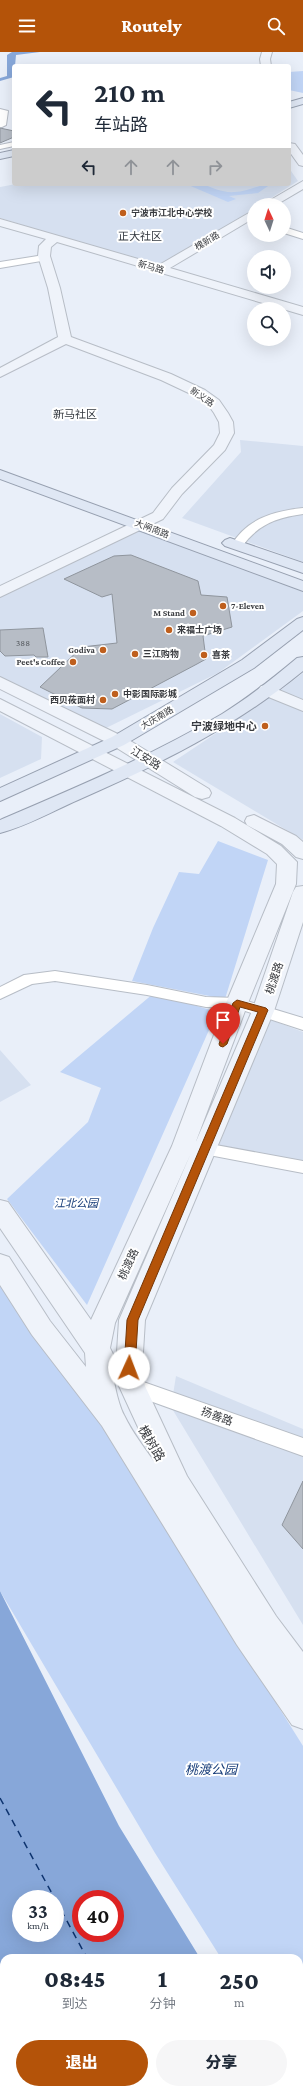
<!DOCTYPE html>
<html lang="zh">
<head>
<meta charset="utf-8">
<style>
	body { margin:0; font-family:"Crimson Pro","Noto Sans SC",serif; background:#f6f6f7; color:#1f2937; height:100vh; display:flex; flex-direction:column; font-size:15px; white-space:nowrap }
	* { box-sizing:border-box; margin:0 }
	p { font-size:13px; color:#747a83 }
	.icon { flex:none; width:22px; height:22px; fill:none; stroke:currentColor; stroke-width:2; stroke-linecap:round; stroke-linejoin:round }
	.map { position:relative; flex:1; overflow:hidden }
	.panel { position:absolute; left:0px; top:1902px; width:303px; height:140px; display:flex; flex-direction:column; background:#fff; border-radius:12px 12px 0 0; box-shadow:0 4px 16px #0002 }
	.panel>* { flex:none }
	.top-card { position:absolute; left:12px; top:12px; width:279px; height:122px; border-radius:4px; box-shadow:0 4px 16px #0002; background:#fff; color:#1f2937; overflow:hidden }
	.needle { width:26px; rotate:356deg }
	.controls { position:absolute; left:247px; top:146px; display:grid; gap:8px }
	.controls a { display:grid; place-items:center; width:44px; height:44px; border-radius:50%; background:#fff; box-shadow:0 4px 16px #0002; font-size:20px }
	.speed { position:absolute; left:12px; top:1838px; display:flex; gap:8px; font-size:20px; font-weight:700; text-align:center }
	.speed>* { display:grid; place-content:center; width:52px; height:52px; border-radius:50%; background:#fff; box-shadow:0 4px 16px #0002; line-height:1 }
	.speed small { font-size:10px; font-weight:400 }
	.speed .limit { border:6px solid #d22; background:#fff; color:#111 }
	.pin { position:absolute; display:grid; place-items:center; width:34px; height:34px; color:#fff; margin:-41px -17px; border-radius:50% 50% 50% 0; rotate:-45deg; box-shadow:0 0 4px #0007 }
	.pin .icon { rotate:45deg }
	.me { position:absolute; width:44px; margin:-22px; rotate:2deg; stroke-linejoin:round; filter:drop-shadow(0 0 3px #0008) }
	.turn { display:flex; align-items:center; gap:14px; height:84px; padding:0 16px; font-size:18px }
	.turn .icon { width:52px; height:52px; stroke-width:2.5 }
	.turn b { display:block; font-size:28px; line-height:34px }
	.lanes { display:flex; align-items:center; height:38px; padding:0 16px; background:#0003; justify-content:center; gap:20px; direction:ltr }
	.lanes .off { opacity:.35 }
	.eta { display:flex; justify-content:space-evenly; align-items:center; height:68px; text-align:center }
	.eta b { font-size:24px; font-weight:800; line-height:28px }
	.action { display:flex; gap:8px; margin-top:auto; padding:8px 16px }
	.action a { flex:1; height:46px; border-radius:24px; background:#b45309; color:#fff; font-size:16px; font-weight:800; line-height:46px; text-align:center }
	.action a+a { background:#f6f6f7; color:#1f2937 }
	header { display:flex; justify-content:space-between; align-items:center; height:52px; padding:0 16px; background:#b45309; color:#fff; font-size:18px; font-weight:800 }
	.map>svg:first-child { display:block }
	.built { fill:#d6e0f0 }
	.green { fill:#c1d5f6 }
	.water { fill:#87a7d9; fill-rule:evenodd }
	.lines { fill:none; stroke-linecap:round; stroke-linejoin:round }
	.ferry { stroke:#0e346f; stroke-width:1.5; stroke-dasharray:7 5.5; stroke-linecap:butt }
	.building { fill:#b7bdc6; stroke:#8f959d }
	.street-casing { stroke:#b7bdc6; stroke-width:2 }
	.secondary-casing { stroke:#b7bdc6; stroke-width:2 }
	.primary-casing { stroke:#97a0b0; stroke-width:2 }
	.street { fill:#fff; fill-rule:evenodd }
	.secondary { fill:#eff3fa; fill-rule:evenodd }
	.primary { fill:#dfe7f4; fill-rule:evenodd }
	.route { fill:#b45309; stroke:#753606 }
	.poi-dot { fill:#bf5f1d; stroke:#fff; stroke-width:1.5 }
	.labels { text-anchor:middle; stroke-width:4; stroke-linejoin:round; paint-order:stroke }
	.far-poi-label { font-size:9px; font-weight:bold; fill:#393b3f; stroke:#fff; text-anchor:start }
	.far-street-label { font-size:9px; fill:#393b3f; stroke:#fff }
	.number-label { font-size:9px; fill:#585c61 }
	.far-quarter-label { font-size:11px; fill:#33383f; stroke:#fff }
	.poi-label { font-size:11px; font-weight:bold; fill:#393b3f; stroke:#fff; text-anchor:end }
	.street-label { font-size:11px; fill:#393b3f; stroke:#fff }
	.park-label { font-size:11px; font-style:italic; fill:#173d79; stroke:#fff }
	.near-street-label { font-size:13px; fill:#393b3f; stroke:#fff }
	.near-park-label { font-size:13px; font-style:italic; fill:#173d79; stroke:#fff }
</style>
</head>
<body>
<header><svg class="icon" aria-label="menu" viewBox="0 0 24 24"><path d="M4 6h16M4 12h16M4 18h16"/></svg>Routely<svg class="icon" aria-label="search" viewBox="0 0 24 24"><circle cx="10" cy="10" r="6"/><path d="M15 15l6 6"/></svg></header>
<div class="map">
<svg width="303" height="2042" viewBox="0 0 303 2042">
	<rect width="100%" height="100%" fill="#e9eff9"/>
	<path class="built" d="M289 116 298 129 260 153H254V157L161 215 0 166V135L16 132H289Z
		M240 388 303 394V510L182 466 241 400Z
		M141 476 303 540V559L218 621 104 677 0 625V544Z
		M303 621V788L173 710 282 637Z
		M0 662 42 685 41 707 0 726Z
		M269 967 303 980V1112L218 1096Z
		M0 998 31 1033 0 1050Z
		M176 1324 303 1377V1573L171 1355Z"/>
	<path class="green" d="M303 19V41L289 38V20Z
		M186 132C191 132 197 131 202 132 214 136 222 141 235 140 248 140 259 132 271 132L258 141 229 144 236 147 228 150Z
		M218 789 268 808 225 947 132 929 153 876 179 820 199 822Z
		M154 941 217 960 87 1253 7 1147 88 1070 101 1036 60 1020Z
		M0 1232 59 1312 115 1394 303 1694V2037L299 2030V1906H221L155 1801 0 1539Z"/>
	<path class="water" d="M12 0H40L16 3 14 25 0 29V26L7 24V3Z
		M0 1539 119 1774 200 1906H4V2038H282L284 2042H0ZM21 1847H55V1881H21ZM81 1847H115V1881H81Z"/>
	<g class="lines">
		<path class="ferry" d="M0 1746 55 1847
			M55 1847 87 1906
			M158 2038 160 2042"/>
	</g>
	<path class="building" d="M0 76 14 79V85L0 91Z
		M131 503 198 529 201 543 227 545 232 575 203 584 206 607 197 612 112 657 82 656 40 635 82 595 117 591 112 542 102 545 64 527 114 504Z
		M43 576 48 605H36L34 603 5 604 0 599V578Z
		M303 1429V1497L282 1473Z"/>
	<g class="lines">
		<defs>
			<path id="street" d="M0 57 8 59 6 73 2 75H0Z
				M14 90V94L0 97V93Z
				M284 175 303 181V187L284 181Z
				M44 203 47 204V208L0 216V210Z
				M303 456V462C275 466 257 473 241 496L237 497 231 494C246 467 274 459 303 456Z
				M55 919 147 933 206 945 237 946 303 966V978L236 956 206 955 147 943 55 929 32 932 0 947V935L24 923Z
				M194 1089 303 1109V1121L188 1099 186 1095 188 1091Z
				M132 1326 303 1386V1404L125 1340 123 1334 125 1328Z"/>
			<path id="secondary" d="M262 0H272L270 7 271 14H261L260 7Z
				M289 91 295 92 303 103V114L299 113 289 99Z
				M303 129V137L276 153H262Z
				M254 158V166L170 216 303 255V263L57 190 51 195 50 204 60 236 71 285 171 322 205 338 219 348 228 361 233 370 234 381 225 398 182 442 163 467 0 545V534L153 461 172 436 214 393 220 381 219 370 214 361 209 354 195 344 161 328 66 292 0 325V316L58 285 48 236 38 204 39 194 46 187 0 174V167L159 213Z
				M0 625 124 685 209 737 211 741 209 745 202 747 195 745 112 693 0 637Z
				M267 633 303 648V659L261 642 258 638 261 634Z
				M0 647 235 766 281 794 297 810 296 832 248 951 195 1092 252 959 293 840 296 835 303 834V870L274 959 145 1268 142 1316 145 1334 187 1424 276 1564 303 1600V1677L292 1673 237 1593 102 1374 32 1283 0 1233V1202L9 1205 50 1269 86 1315 85 1301 0 1176V1148L8 1150 91 1268 172 1094 226 951 276 832 277 812 267 802 221 774 0 659ZM191 1101 119 1268 116 1316 119 1334 154 1410C144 1395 132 1380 124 1363 118 1352 109 1315 114 1304L110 1296 115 1271Z
				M254 763 296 784 303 790V807L296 805 282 792 247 773 245 769 247 765Z"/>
			<path id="primary" d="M303 46V52L289 56V50Z
				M14 98V104L0 107V101Z
				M0 418 303 529V539L0 427Z
				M230 486 303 511V521L225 494 222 491 225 488Z
				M303 565V578L254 616 124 693 0 749V736L112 685 242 608 297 567Z
				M303 605V619C235 675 158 713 78 748 53 759 27 774 0 781V768C75 736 151 704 222 662 248 646 273 626 297 606Z"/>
		</defs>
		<use href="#street" class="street-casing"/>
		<use href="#secondary" class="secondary-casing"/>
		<use href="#primary" class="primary-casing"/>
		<use href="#street" class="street"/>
		<use href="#secondary" class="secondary"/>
		<use href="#primary" class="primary"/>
	</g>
	<path class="route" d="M237 948 266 956 268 958 138 1268 135 1316 129 1320 124 1316 127 1268 258 960 240 955 227 992 223 995 220 994 219 992 233 951Z"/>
	<g class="poi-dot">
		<circle cx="123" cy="161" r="4"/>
		<circle cx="223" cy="554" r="4"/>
		<circle cx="193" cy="561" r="4"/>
		<circle cx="169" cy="578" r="4"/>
		<circle cx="103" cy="598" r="4"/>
		<circle cx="135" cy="602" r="4"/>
		<circle cx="204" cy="603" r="4"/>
		<circle cx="73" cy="610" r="4"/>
		<circle cx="115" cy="642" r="4"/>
		<circle cx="103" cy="648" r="4"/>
		<circle cx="265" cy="674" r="4"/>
	</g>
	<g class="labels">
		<g class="far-poi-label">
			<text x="131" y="164">宁波市江北中心学校</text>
			<text x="231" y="557">7-Eleven</text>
			<text x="185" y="564" text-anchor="end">M Stand</text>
			<text x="177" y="581">来福士广场</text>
			<text x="95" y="601" text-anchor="end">Godiva</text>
			<text x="143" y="605">三江购物</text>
			<text x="212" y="606">喜茶</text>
			<text x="65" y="613" text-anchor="end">Peet's Coffee</text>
			<text x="123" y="645">中影国际影城</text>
			<text x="95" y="651" text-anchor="end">西贝莜面村</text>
		</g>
		<g class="far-street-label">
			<text transform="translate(207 189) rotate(-31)" y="3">槐新路</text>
			<text transform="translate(151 215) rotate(16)" y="3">新马路</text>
			<text transform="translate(202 345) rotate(34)" y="3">新义路</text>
			<text transform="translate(152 477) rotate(21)" y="3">大闸南路</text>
			<text transform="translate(157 666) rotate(-30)" y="3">大庆南路</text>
		</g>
		<g class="number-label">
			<text x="23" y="594">388</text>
		</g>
		<g class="far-quarter-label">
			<text x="140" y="188">正大社区</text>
			<text x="75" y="366">新马社区</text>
		</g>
		<g class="poi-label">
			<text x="257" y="678">宁波绿地中心</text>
		</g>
		<g class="street-label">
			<text transform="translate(146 706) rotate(32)" y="4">江安路</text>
			<text transform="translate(274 926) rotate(-71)" y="4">桃渡路</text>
			<text transform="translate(128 1212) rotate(-65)" y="4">桃渡路</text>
			<text transform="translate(217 1364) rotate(20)" y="4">扬善路</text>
		</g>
		<g class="park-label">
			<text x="76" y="1155">江北公园</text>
		</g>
		<g class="near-street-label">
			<text transform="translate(152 1391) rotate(59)" y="5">槐树路</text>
		</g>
		<g class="near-park-label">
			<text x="211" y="1722">桃渡公园</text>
		</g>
	</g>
</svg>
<div class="controls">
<a><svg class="needle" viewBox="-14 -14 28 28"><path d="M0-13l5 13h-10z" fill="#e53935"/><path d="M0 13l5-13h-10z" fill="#747a83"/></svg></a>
<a><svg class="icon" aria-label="sound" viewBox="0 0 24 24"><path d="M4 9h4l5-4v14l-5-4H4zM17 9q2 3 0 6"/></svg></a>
<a><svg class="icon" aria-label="search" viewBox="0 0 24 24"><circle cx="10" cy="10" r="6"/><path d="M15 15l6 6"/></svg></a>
</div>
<div class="speed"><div>33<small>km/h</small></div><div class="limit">40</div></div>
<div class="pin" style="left:223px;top:992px;background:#d93025"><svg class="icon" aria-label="arrive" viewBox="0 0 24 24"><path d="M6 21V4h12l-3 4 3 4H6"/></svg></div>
<svg class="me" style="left:129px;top:1316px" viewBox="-20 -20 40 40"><circle r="19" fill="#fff"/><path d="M0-13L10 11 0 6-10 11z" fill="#b45309"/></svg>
<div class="top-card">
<div class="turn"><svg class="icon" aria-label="left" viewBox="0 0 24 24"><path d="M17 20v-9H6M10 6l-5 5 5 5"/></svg><div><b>210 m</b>车站路</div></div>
<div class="lanes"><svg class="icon" aria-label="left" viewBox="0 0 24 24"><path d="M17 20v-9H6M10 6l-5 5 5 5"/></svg><svg class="icon off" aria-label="ahead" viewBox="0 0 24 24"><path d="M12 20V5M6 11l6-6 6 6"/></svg><svg class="icon off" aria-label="ahead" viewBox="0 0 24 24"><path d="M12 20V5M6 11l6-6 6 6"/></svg><svg class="icon off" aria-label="right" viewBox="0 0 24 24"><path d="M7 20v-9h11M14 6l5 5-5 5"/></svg></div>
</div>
<section class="panel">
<div class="eta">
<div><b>08:45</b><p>到达</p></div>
<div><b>1</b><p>分钟</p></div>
<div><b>250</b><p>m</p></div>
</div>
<div class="action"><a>退出</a><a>分享</a></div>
</section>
</div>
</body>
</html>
